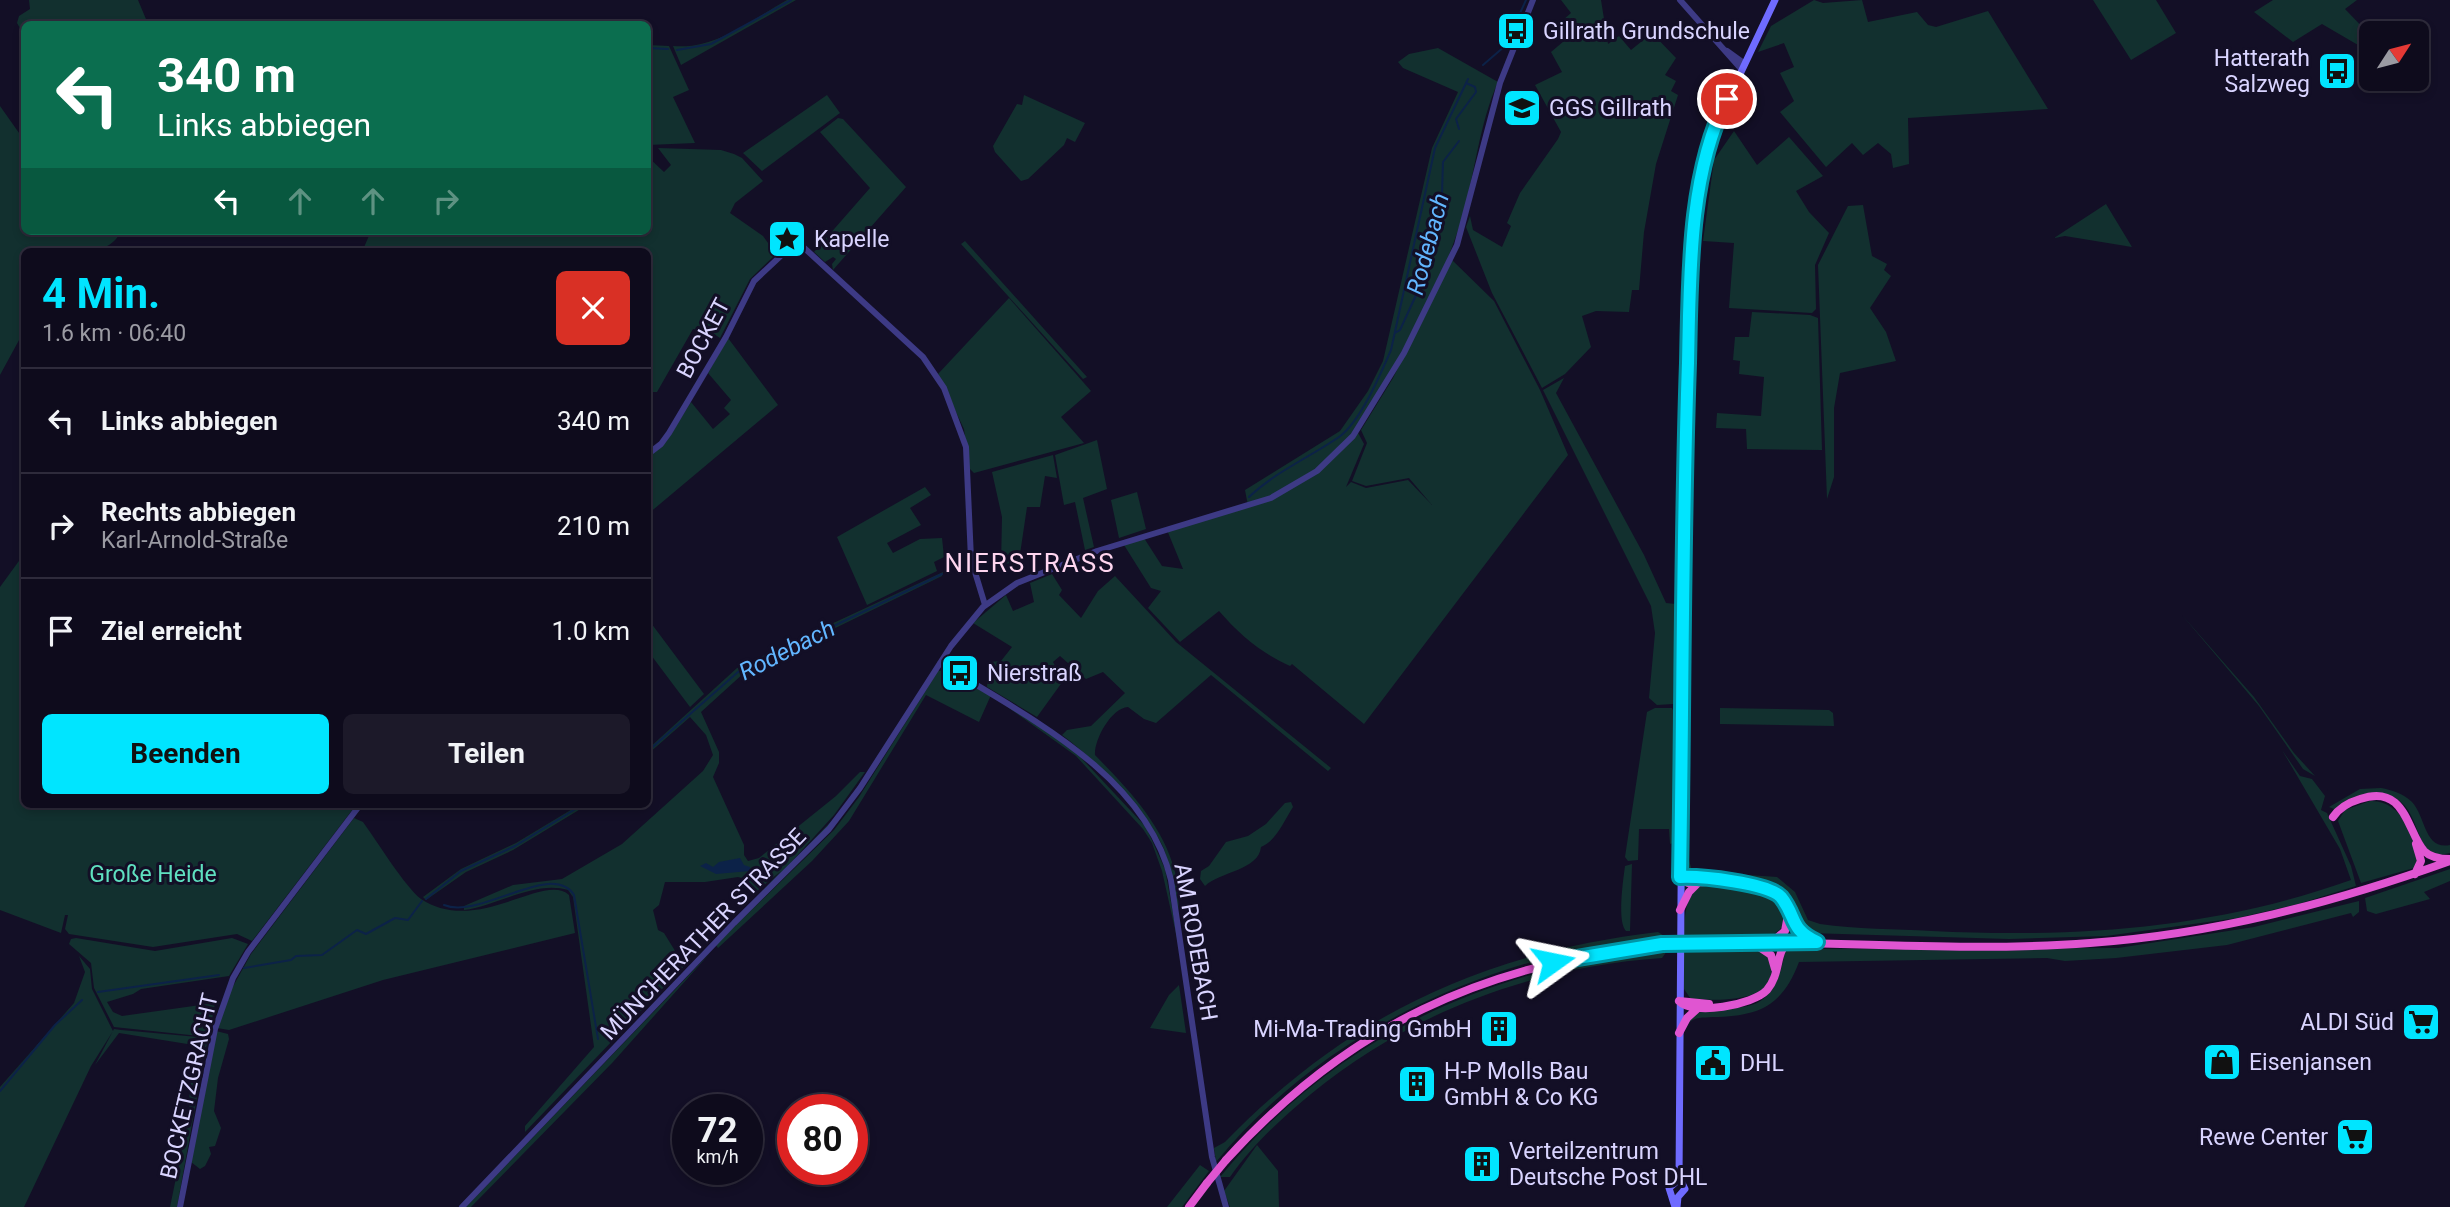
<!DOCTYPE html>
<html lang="de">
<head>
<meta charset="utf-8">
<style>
	body { margin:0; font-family:Roboto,sans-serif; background:#1c1929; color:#f1f3f6; height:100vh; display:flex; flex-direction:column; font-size:26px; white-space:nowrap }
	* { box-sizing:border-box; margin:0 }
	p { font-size:23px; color:#9b9ba3 }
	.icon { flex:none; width:38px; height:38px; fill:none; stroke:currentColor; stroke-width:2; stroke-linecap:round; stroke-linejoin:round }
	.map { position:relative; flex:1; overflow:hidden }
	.side { position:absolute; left:21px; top:248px; width:630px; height:560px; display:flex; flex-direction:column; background:#0e0b1c; border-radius:10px; box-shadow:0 4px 10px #0003,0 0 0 2px #2e2b3b }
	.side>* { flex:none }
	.guide { position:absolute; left:21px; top:21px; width:630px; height:214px; border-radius:10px; box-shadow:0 4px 10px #0003,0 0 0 2px #2e2b3b; background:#0b6e4f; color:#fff; overflow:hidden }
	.needle { width:46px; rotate:54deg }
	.fabs { position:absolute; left:2359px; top:21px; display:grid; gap:14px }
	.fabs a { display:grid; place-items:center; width:70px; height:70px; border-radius:10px; background:#0e0b1c; box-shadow:0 4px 10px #0003,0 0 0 2px #2e2b3b; font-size:35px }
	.speed { position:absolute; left:672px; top:1094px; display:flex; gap:14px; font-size:35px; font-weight:700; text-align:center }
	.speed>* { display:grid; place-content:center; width:91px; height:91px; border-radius:50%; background:#0e0b1c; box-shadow:0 4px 10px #0003,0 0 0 2px #2e2b3b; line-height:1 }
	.speed small { font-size:18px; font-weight:400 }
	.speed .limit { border:10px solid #d22; background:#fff; color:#111 }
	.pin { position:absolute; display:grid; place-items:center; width:60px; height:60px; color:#fff; margin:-30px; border:4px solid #fff; border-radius:50%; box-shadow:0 2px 7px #0007 }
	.me { position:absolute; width:77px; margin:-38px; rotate:78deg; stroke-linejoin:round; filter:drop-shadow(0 0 5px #0008) }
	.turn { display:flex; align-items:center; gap:24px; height:147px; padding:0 21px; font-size:32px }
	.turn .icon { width:91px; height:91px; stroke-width:2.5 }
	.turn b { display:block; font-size:49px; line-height:60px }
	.lanes { display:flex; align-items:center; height:66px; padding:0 21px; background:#0003; justify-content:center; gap:35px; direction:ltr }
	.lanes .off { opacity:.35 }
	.round { display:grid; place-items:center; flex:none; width:74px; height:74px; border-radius:10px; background:#1c1929 }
	.summary { display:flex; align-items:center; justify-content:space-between; height:119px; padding:0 21px }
	h1 { font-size:42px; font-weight:700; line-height:52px; color:#00e5ff }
	.cta { display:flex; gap:14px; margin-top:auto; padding:14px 21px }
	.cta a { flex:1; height:80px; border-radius:10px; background:#00e5ff; color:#111; font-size:28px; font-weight:700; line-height:80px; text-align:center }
	.cta a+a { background:#1c1929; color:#f1f3f6 }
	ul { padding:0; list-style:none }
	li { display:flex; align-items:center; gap:21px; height:105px; padding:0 21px; border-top:2px solid #2e2b3b }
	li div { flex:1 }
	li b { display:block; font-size:26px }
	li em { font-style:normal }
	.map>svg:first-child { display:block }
	.green { fill:#12302f }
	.water { fill:#0c2248 }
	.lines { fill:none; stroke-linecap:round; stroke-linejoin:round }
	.stream { stroke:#0c2248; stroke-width:2 }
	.tertiary { stroke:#3d3a85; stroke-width:6 }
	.secondary { stroke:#6f6bff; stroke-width:7 }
	.trunk { stroke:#e055d1; stroke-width:8 }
	.trunk-bridge { stroke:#e055d1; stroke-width:8 }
	.route-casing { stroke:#0095a6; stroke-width:18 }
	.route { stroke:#00e5ff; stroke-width:12 }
	.labels { text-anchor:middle; stroke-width:6; stroke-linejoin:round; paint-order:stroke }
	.poi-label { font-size:23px; fill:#d9d4ff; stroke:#130f26; text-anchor:start }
	.street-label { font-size:23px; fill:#d9d4ff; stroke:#130f26 }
	.park-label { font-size:23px; fill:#5fe0c0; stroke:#130f26 }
	.water-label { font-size:24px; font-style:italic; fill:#62b6ff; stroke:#130f26 }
	.quarter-label { font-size:26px; letter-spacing:2px; fill:#ffd6f0; stroke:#130f26 }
</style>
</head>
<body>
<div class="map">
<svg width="2450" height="1207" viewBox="0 0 2450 1207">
	<rect width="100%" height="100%" fill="#130f26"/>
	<path class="green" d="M29 0H138L148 24H24V35L17 23 19 16 30 9Z
		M787 0H796L681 65 673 46C716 50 751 20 787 0Z
		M1561 0H1601L1608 44 1619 36 1631 50 1652 33 1676 58 1665 75 1676 81 1671 91 1678 95 1656 164 1644 232 1639 290H1632L1629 312 1596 311 1582 316 1591 347 1565 374 1542 388 1492 293 1466 227 1470 216 1473 230 1502 247 1511 226 1507 223 1520 193 1558 139 1561 132 1535 85 1562 72 1551 52 1564 41 1554 28 1571 13Z
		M1814 0 1823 3 1862 0 1868 22 1917 12 1928 25 1936 27 1988 11 2048 109 1908 118 1909 164 1893 168 1891 154 1878 143 1863 155 1852 143 1826 167 1780 112 1794 101 1780 73 1794 67 1784 43 1758 52 1771 26Z
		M2093 0H2156L2176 33 2131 60Z
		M2273 0H2357L2345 9 2371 36 2358 45 2322 24 2293 42 2254 12Z
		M648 45 669 46 689 90 673 97 695 143 648 145Z
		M1438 48 1498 82C1479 124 1475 174 1462 218 1442 284 1395 372 1356 429L1364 444 1346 487 1351 482 1366 488 1408 480 1432 505 1409 478 1366 486 1352 481 1367 443 1361 430 1393 378 1452 260 1494 301 1540 390 1568 455 1364 724 1292 664 1290 666C1261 653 1240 635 1219 611L1180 642 1148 608 1161 591 1151 588 1124 545 1144 538 1162 566 1183 569 1167 530 1248 506 1245 490 1340 431 1368 391 1383 361 1432 148 1458 92 1403 68 1398 62 1409 54Z
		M827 95 840 113 762 171 743 153Z
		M1024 95 1085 123 1075 142 1067 138 1064 145 1028 179 1021 181 995 152 993 146 1017 104 1022 105Z
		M0 106 24 140V231H121C107 263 52 252 24 252V331L0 375Z
		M838 118 843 119 906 187 833 270 832 264 836 259 833 257 825 262 814 252 870 188 820 132Z
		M1734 131 1757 165 1789 137 1823 176 1796 191 1809 212 1829 233 1815 265 1816 309 1812 313 1729 308 1734 243 1703 241 1714 160Z
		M658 148 721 150 734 154 742 158 763 181 735 203 730 213 763 236 776 254 750 279 720 338 711 332 693 329 657 392H648V252H362L371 231H648V157L664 172 671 165Z
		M2106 204 2132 247 2065 236 2054 238Z
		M1863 205 1872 256 1887 264 1884 270 1891 276 1870 308 1886 332 1896 361 1840 373 1834 408V477L1827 499 1818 265 1848 206Z
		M965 241 1087 377 1083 379 961 244Z
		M1009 298 1091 391 1061 417 1084 443 974 473 969 468 964 429 938 374Z
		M1752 312 1810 315 1818 318 1822 450 1747 449 1746 429 1716 428 1717 413 1761 416 1764 377 1739 374 1740 361 1733 360 1735 337H1749Z
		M728 338 778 405 648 514V456L666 442 691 402 713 429 730 414 724 408 731 400 708 373Z
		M1564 378 1556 393 1644 555 1666 603 1676 604 1673 704 1657 705 1649 698 1655 633 1651 606 1543 390Z
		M1097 440 1107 489 1083 498 1094 547 1085 550 1075 502 1064 505 1055 455Z
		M1053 455 1057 478 1045 476 1040 507H1027L1019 561 1001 565 1002 517 992 472Z
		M925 487 931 495 910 508 921 525 887 543 893 553 920 539 942 538 944 557 934 562 937 571 867 605 837 537Z
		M1137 492 1146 529 1119 538 1111 500Z
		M24 554V805H356L252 941 237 934 153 947 69 934 65 929 68 915H65L61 933 0 910V587Z
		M943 572 942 576 745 672 701 712 719 752V763L713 777 744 845V855L748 861 759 858 836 796 860 772H865L834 815 786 868 838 814 876 761 827 830 761 892 781 871 757 891 740 887 742 878 738 877 705 882H665L659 905 653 910 658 930 664 933 677 954 685 950 691 959 641 1011 638 1009 636 1011 639 1013 525 1132V1126L594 1047 573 897 568 890C535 880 497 906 464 910V906L513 885 562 879 622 844 703 771 713 755 706 735 690 717 648 754V749L737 668Z
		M1052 574 1062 590 1059 595 1081 618 1098 591 1115 576 1176 642 1331 768 1328 771 1211 675 1156 723 1144 719 1128 707C1111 708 1094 740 1095 755 1128 789 1163 825 1175 872 1178 884 1178 898 1179 910 1169 891 1172 863 1161 843 1146 811 1091 756 1062 735L1067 730 1091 726 1125 693 1103 672 1086 679 1060 656 1053 662 1063 681 1037 717 987 687 989 662 1001 661 1012 647 973 623 1006 595 1013 611 1034 602 1030 583Z
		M2182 615 2254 697 2294 753 2336 799 2315 776 2303 769 2259 706Z
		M648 619 704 694 690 707 648 651Z
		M946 670 991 695 979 722 926 695 849 821 812 861 718 948 716 945 729 932 834 830 859 797 938 671Z
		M1002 703 1069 745 1146 827 1165 869 1179 947 1162 871 1152 843 1143 829 1076 756Z
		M1655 708H1672L1674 712 1673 843 1670 844 1669 829H1639L1638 860 1628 861 1625 857 1647 712Z
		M1720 708 1829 710 1833 713 1834 726 1720 724Z
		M1684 724H1687L1689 860 1692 871 1777 877 1795 892 1808 920 1820 924C1857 929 1894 929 1932 931 2076 938 2214 929 2351 880L2340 849 2282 750 2300 776 2312 779 2325 796 2321 810 2327 813 2351 866 2356 886 2298 904 2237 918 2106 936 2009 939 1808 933C1791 918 1796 912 1786 896 1768 871 1717 878 1691 875L1687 872Z
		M2381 788C2392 790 2404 794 2412 802 2426 817 2424 850 2450 845V853L2440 855 2427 850C2419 838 2416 823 2408 810 2389 782 2356 796 2334 809L2329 807 2360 789Z
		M2370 801C2400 799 2417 837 2418 863L2414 868 2361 883 2338 821 2345 810Z
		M1291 802 1293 807C1284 821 1276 841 1261 847 1259 870 1219 872 1205 886L1200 879 1201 871 1209 866 1226 842 1248 836 1266 824 1285 803Z
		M579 805H587L513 850 466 872 426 900 423 897 461 869 516 843Z
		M354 818 363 822C376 840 406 888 421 899 477 936 544 872 569 895L575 933 383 980 229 1030 217 1028 231 990 251 954Z
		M1632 864 1630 931H1626C1617 922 1623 881 1625 866Z
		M2450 869V881L2424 892 2430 899 2376 914 2367 911 2365 898Z
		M1708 884C1733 885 1776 883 1784 913 1787 924 1781 930 1772 935L1684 936C1685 916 1684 889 1708 884Z
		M2359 901V912L2353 917 2351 913 2227 945 2116 958 2065 961 2047 958 1799 962C1782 1007 1758 1016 1713 1017 1702 1018 1696 1016 1687 1024 1711 985 1770 1043 1785 951L1788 949 2118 948 2254 927Z
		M1658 932 1666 937C1497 952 1326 1028 1216 1162L1214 1148 1225 1142C1349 1015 1482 953 1658 932Z
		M76 938 155 951 232 938 248 944 229 976 141 989 133 994 107 1002 113 1012 122 1016 215 1003 209 1037 114 1027 94 988 91 963 69 944 71 939Z
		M1693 947 1759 950 1768 955C1769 960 1772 967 1772 971 1772 1004 1710 1001 1690 998L1684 989V950Z
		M712 951 613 1062 471 1207H466Z
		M1667 951 1662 958C1533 967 1411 1012 1311 1094 1280 1120 1253 1144 1230 1177H1220C1307 1070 1424 1000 1557 968 1593 959 1629 951 1667 951Z
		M79 956 90 969 92 989 113 1031 91 1066 24 1207H0V1087L74 1003 85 972Z
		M1179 985 1186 1033 1150 1028 1169 995Z
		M114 1029 121 1030 209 1038 206 1047 119 1033 95 1065Z
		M216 1031 228 1034 229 1039 218 1078 214 1111 221 1128 215 1146 209 1147 211 1154 205 1166 200 1169 191 1162Z
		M203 1064 177 1207H170L185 1134C183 1124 189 1121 189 1112 190 1096 187 1073 203 1064Z
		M1257 1145 1278 1171 1279 1207H1230L1224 1191Z
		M1200 1165 1209 1171 1182 1207H1167Z"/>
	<path class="water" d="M740 858 744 865 750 867V871L716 874 700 866 706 863 713 867 719 862Z"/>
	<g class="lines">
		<path class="stream" d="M648 48 668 49
			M677 50 711 44 791 0
			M1483 65 1505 46 1526 0
			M1459 129 1456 119 1476 92 1475 87 1466 83
			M1442 193 1443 162 1459 141
			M1420 263 1429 259C1427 242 1436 230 1432 214L1435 208
			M1395 333 1400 330 1417 293 1419 276
			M1249 497C1275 472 1310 457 1339 437 1361 421 1380 375 1391 350L1435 148 1468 79
			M648 751 738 672 942 574
			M426 899 461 871 515 846 582 805
			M444 905C480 920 552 860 574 895L598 1039
			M244 968 291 960 296 956 322 955 357 930 366 934 395 918 408 920 422 901
			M98 992 219 975
			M0 1091 55 1025 82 1000"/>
		<path class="tertiary" d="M1680 0 1742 70
			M1727 51 1745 64
			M648 454 661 444 669 433 726 337 754 281 786 251 801 245 923 357 944 388 966 447 971 559 985 605
			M940 663C1024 715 1146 774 1171 880L1212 1157 1226 1207
			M180 1207 215 1029 233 978 248 952 360 805
			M462 1207 734 923 829 829 860 788 951 646 983 607 1017 583 1097 551 1271 498 1317 471 1353 436 1404 353 1457 245 1500 83 1533 0"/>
		<path class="secondary" d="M1679 1181 1684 480 1690 272 1709 140 1775 0
			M1675 1207 1669 1188 1677 1181 1682 1183 1685 1189 1678 1197 1677 1207"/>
		<path class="trunk" d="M2333 817C2339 808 2350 802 2360 799 2406 783 2407 832 2424 851 2431 858 2441 859 2450 859
			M2415 874 2421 861 2416 844
			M1680 877C1702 877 1768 882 1781 898 1794 915 1792 931 1814 941
			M1680 877 1688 883 1706 882
			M1680 910 1689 892 1698 883
			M1773 941 1785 931 1788 915
			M1694 942C1826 940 1959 953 2090 943 2215 934 2333 903 2450 861
			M1753 943 1771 955 1775 969
			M1679 1001C1693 1016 1753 1005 1767 990 1781 974 1775 952 1789 941
			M1679 1001 1709 1004
			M1679 1033 1687 1018 1698 1008
			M1226 1160C1349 1025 1482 965 1662 944
			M1189 1207 1207 1183"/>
		<path class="trunk-bridge" d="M1662 944 1694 942
			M1207 1183 1226 1160"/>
	</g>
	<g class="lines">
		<defs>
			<path id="route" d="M1553 962 1662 944 1817 942C1789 929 1797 917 1781 897 1768 883 1701 876 1680 877 1683 706 1682 534 1688 363 1690 279 1688 175 1727 99"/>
		</defs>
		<use href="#route" class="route-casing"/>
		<use href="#route" class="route"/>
	</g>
	<defs>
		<symbol id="bus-square" viewBox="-11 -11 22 22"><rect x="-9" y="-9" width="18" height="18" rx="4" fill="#00e5ff" stroke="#130f26"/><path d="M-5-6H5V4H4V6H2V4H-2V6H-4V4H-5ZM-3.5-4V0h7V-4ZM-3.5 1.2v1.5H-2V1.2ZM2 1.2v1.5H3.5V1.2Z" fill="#111"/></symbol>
		<symbol id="school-square" viewBox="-11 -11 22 22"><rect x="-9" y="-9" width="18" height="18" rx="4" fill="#00e5ff" stroke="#130f26"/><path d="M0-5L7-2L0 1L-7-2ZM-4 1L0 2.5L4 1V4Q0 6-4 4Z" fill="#111"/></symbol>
		<symbol id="sight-square" viewBox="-11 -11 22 22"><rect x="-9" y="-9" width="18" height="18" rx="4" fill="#00e5ff" stroke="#130f26"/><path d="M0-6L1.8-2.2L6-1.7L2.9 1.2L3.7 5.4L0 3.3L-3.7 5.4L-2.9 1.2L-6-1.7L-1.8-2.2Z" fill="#111"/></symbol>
		<symbol id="supermarket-square" viewBox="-11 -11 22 22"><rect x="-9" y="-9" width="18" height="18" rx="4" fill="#00e5ff" stroke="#130f26"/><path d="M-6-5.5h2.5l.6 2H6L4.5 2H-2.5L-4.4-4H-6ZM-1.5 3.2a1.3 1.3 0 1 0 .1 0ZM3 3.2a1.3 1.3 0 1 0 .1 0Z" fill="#111"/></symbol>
		<symbol id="building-square" viewBox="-11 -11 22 22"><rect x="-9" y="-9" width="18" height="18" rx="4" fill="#00e5ff" stroke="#130f26"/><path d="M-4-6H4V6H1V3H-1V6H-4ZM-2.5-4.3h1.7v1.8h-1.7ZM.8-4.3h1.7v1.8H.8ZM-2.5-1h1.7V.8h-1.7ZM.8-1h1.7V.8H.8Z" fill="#111"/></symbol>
		<symbol id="shop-square" viewBox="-11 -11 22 22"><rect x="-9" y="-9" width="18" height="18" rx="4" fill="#00e5ff" stroke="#130f26"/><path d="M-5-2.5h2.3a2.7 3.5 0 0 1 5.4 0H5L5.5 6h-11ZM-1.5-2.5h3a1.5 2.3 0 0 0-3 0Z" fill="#111"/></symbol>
		<symbol id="civic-square" viewBox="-11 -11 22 22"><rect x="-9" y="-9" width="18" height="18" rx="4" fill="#00e5ff" stroke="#130f26"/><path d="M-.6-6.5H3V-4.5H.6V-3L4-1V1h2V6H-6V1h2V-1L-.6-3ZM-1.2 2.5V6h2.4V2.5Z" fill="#111"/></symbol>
	</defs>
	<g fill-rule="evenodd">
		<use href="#bus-square" x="1494" y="9" width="44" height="44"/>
		<use href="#bus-square" x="2315" y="49" width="44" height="44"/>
		<use href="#school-square" x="1500" y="86" width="44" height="44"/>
		<use href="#sight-square" x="765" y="217" width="44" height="44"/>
		<use href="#bus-square" x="938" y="651" width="44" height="44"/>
		<use href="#supermarket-square" x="2399" y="1000" width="44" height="44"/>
		<use href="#building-square" x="1477" y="1007" width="44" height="44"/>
		<use href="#shop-square" x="2200" y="1040" width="44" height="44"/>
		<use href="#civic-square" x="1691" y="1041" width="44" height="44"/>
		<use href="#building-square" x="1395" y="1062" width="44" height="44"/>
		<use href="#supermarket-square" x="2333" y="1115" width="44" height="44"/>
		<use href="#building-square" x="1460" y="1142" width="44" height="44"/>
	</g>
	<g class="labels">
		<g class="poi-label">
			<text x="1543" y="39">Gillrath Grundschule</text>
			<text x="2310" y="66" text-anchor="end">Hatterath<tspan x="2310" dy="26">Salzweg</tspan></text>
			<text x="1549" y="116">GGS Gillrath</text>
			<text x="814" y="247">Kapelle</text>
			<text x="987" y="681">Nierstraß</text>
			<text x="2394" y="1030" text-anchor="end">ALDI Süd</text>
			<text x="1472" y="1037" text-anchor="end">Mi-Ma-Trading GmbH</text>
			<text x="2249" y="1070">Eisenjansen</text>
			<text x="1740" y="1071">DHL</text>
			<text x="1444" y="1079">H-P Molls Bau<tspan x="1444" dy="26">GmbH &amp; Co KG</tspan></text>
			<text x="2328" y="1145" text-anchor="end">Rewe Center</text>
			<text x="1509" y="1159">Verteilzentrum<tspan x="1509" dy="26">Deutsche Post DHL</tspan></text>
		</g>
		<g class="street-label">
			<text transform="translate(703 338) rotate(-62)" y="8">BOCKET</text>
			<text transform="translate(703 934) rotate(-46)" y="8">MÜNCHERATHER STRASSE</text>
			<text transform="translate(1196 942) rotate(80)" y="8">AM RODEBACH</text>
			<text transform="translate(189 1086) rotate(-77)" y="8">BOCKETZGRACHT</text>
		</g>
		<g class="park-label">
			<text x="153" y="882">Große Heide</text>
		</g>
		<g class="water-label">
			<text transform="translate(1428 244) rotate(-75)" y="8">Rodebach</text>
			<text transform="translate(787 650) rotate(-27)" y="8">Rodebach</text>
		</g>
		<g class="quarter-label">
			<text x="1030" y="572">NIERSTRASS</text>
		</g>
	</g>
</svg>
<div class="fabs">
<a><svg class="needle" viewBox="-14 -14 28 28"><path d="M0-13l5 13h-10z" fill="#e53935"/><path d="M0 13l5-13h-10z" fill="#9b9ba3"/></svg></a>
</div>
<div class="speed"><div>72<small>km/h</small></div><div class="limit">80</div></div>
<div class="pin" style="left:1727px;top:99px;background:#d93025"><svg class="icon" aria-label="arrive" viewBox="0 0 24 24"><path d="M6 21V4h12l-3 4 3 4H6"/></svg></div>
<svg class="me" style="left:1553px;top:962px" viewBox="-20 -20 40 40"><path d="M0-17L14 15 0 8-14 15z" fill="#00e5ff" stroke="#fff" stroke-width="4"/></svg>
<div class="guide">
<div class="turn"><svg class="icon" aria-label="left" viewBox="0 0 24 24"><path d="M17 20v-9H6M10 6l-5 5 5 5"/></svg><div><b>340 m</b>Links abbiegen</div></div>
<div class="lanes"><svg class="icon" aria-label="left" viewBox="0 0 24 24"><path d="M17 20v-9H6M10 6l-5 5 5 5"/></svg><svg class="icon off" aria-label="ahead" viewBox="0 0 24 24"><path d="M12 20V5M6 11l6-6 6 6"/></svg><svg class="icon off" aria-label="ahead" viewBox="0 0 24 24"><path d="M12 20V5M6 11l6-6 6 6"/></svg><svg class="icon off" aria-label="right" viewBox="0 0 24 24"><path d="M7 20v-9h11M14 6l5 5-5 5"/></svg></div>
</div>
<section class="side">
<div class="summary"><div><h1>4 Min.</h1><p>1.6 km · 06:40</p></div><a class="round" style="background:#d93025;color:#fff"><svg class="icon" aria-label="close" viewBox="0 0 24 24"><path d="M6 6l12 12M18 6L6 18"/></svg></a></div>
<ul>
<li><svg class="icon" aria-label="left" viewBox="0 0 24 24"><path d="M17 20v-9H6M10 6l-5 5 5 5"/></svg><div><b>Links abbiegen</b></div><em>340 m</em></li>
<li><svg class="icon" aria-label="right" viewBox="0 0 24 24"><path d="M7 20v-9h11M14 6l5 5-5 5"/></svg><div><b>Rechts abbiegen</b><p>Karl-Arnold-Straße</p></div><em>210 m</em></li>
<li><svg class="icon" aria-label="arrive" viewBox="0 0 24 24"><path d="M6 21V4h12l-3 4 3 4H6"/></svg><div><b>Ziel erreicht</b></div><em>1.0 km</em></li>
</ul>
<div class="cta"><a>Beenden</a><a>Teilen</a></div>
</section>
</div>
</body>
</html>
